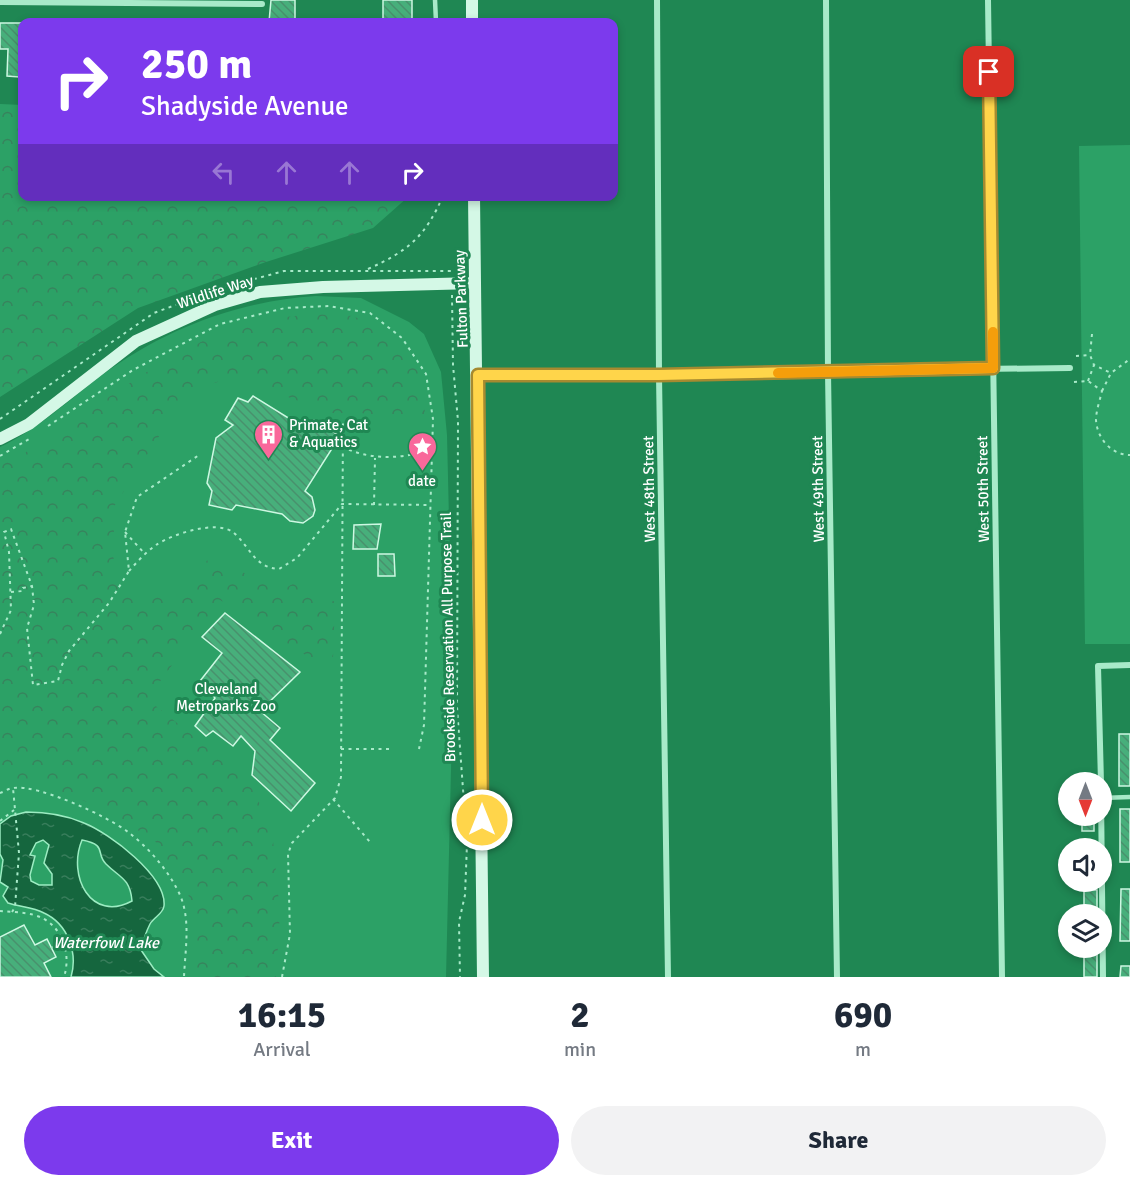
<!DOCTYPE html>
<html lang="en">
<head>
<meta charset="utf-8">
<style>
	body { margin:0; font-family:Signika,sans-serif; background:#f2f2f3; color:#1f2937; height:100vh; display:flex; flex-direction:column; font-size:22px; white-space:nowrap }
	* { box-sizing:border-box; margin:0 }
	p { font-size:20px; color:#747a83 }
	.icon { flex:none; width:33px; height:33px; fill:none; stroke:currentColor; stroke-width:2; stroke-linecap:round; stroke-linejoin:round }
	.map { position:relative; height:977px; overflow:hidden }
	.panel { display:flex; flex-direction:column; background:#fff; flex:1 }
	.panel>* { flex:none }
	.guide { position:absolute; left:18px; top:18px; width:600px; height:183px; border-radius:12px; box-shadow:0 3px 9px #0003; background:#7c3aed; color:#fff; overflow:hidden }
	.needle { width:39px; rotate:180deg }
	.buttons { position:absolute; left:1058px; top:772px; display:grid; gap:12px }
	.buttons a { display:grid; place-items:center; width:54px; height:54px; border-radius:50%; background:#fff; box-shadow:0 3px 9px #0003; font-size:30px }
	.pin { position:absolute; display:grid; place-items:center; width:51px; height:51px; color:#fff; margin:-26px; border-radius:12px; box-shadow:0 3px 9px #0006 }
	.me { position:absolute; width:66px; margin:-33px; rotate:0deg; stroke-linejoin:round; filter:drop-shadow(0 0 4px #0008) }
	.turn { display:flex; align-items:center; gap:21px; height:126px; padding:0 24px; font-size:27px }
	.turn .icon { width:78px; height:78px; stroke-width:2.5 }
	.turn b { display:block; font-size:42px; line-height:51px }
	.lanes { display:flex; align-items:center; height:57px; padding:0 24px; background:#0003; justify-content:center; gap:30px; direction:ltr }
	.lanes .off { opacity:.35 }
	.eta { display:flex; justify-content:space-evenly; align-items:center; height:102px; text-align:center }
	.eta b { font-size:36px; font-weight:700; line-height:42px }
	.button { display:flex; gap:12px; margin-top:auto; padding:12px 24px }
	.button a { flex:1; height:69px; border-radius:36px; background:#7c3aed; color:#fff; font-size:24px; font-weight:700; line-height:69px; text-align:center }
	.button a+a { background:#f2f2f3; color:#1f2937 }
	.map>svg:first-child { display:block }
	.green { fill:#2ca166 }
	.forest { fill:url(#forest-crowns) }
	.water { fill:url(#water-ripples); stroke:#9cecc2; stroke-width:1.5; fill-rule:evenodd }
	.building { fill:url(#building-back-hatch); stroke:#cdf8e2; stroke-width:1.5 }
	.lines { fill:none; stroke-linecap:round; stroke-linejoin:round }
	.path { stroke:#a8eac9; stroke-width:2; stroke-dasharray:3 4.5; stroke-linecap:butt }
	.lane { stroke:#a8eac9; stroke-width:4.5 }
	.street { stroke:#a8eac9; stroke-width:6 }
	.secondary { stroke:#d4f8e6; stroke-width:12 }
	.route-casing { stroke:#a68a30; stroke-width:15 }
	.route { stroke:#ffd54a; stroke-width:10 }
	.slow { stroke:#f59e0b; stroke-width:10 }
	.labels { text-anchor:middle; stroke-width:6; stroke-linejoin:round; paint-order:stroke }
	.street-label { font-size:15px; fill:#fff; stroke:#1f8753 }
	.poi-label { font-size:15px; fill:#fff; stroke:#1f8753; text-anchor:start }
	.park-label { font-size:15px; fill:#fff; stroke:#1f8753 }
	.water-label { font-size:16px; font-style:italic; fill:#fff; stroke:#1f8753 }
</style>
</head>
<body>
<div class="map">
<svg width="1130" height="977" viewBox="0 0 1130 977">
	<defs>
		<pattern id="forest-crowns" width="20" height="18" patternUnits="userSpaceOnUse" patternTransform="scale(1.5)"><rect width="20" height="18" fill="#2ca166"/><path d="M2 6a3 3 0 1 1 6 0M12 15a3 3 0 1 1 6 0" fill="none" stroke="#37835d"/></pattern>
		<pattern id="water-ripples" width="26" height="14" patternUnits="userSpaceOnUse" patternTransform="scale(1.5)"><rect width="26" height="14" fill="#15663e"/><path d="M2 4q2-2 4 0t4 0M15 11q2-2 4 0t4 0" fill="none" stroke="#387d5b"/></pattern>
		<pattern id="building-back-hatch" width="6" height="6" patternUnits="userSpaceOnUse" patternTransform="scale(1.5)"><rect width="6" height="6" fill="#47af7b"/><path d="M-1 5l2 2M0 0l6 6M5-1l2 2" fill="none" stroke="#48916d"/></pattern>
	</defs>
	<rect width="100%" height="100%" fill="#1f8753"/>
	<path class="green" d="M1130 145V644H1085L1079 146Z
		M316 296 361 298 409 322 424 334 441 372 447 435 453 687 446 977H0V447C37 430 69 400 101 376 164 329 238 301 316 296Z"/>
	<path class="forest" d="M0 104 22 105V196H265L266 200 311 196 408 197 373 228 266 262 138 308 0 397Z
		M313 314 353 316 393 335 418 372 426 418 417 420 361 413H327L237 376 188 391 115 505 113 555 120 595 187 594 209 557 282 590 298 581 335 602 333 658H310L220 600 147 699 252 783 273 840 280 913 276 977H193L196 939 188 892 155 841 104 809 41 783 0 782V465L17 458 145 373 210 337 276 318Z"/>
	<path class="water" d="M26 812C46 812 66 815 84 823 109 833 167 876 164 906 163 914 154 917 150 924 146 932 143 941 141 950L154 969 164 977H71C78 953 68 924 44 913 33 907 20 907 8 903L3 896 8 887 0 882 3 860 0 854V824L11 816ZM43 840 49 845 44 863 52 874V885H39L31 881 30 875 35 856 30 855 36 843ZM82 840C108 845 95 853 106 864 120 878 130 878 132 901 91 923 67 876 82 840Z"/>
	<path class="building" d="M271 0H295V22H269Z
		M383 0H412V22H383Z
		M0 23H22V55H19V77L7 76 8 49H0Z
		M253 396 306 429 314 420 340 436 305 491 312 497 315 510 313 516 303 523 290 521 282 514 236 505 232 510 209 505 212 491 207 483 216 438 233 425 225 420 238 398 248 402Z
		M381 524 377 549H353L354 525Z
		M378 554H394L395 576H378Z
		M225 613 300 672 260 711 280 728 270 740 315 783 291 811 252 775 255 751 241 736 233 746 213 731 206 736 195 726 215 698 200 681 222 653 202 637Z
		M1119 734H1130V786H1119Z
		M1120 809H1130V862H1120Z
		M1082 816H1094V831H1082Z
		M1121 889H1130V941H1120Z
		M1084 890H1097V915H1084Z
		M24 925 35 945 47 939 56 957 44 963 51 977H0V937Z
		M1084 948H1097V977H1084Z
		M1121 966H1130V977H1120Z"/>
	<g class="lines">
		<path class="path" d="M368 269C408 251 425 237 443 196
			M452 295 453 365 458 421 457 707 467 844 465 895 459 922 460 977
			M1092 334 1090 355 1094 365 1111 373
			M1076 356 1090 355
			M1088 381 1094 365
			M1074 382 1088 381 1102 391C1100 400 1096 411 1096 420 1097 438 1111 455 1130 455
			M1102 391 1111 373 1130 359
			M0 419 154 313 221 288 284 271H451
			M48 426 133 370 220 324 285 308 329 306 370 313 402 338 426 374 433 419 424 725 419 749
			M342 447C373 461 402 459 434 449
			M0 456 31 438
			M374 505 375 458
			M125 532 145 554
			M129 571C137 562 146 552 156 545 172 534 218 519 234 533 250 547 255 568 279 569L297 558 342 504 430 505
			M11 592 23 591V588L32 586
			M0 634 11 610 9 552 4 532 11 529 32 586 34 605 27 628 33 685 58 681 62 665 69 651 109 603 129 571 125 532 137 497 199 455
			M341 749H392
			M0 793C4 792 9 788 13 788 38 784 107 816 128 832 149 848 169 871 180 895 191 920 185 951 184 977
			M333 799 370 842
			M0 821 14 810
			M0 911C11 912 24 912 34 915 61 922 72 952 64 977
			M12 912 15 907 19 853 13 788
			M51 948 64 943
			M282 977 290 934 288 854 292 843 335 798 341 777 343 419"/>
		<path class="lane" d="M435 0 436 22
			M1101 798 1130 797"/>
		<path class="street" d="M657 0 659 375 668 977
			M826 0 828 372 837 977
			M988 0 1002 977
			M0 2 262 4
			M478 375 1070 368
			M1101 783 1098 666 1130 665
			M1101 794 1103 977"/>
		<path class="secondary" d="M472 0V22
			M474 196 483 977
			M0 439 29 424 136 341 215 305 260 292 323 287 475 283"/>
	</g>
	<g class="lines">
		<defs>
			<path id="route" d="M482 820 478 375H659L993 368 989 72"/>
		</defs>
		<use href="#route" class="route-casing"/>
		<use href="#route" class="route"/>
		<path class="slow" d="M778 373 993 368V332"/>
	</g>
	<defs>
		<symbol id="building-pin" viewBox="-11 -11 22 30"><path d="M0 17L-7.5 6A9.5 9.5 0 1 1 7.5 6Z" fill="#f9689b" stroke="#1f8753"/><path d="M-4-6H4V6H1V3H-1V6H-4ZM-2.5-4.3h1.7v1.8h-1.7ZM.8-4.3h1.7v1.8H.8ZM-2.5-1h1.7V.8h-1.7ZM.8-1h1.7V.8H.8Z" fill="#fff"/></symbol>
		<symbol id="sight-pin" viewBox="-11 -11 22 30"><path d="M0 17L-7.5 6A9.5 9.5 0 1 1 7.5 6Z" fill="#f9689b" stroke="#1f8753"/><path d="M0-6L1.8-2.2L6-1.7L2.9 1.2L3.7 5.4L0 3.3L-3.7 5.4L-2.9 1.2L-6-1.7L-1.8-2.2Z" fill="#fff"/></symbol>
	</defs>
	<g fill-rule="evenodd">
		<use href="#building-pin" x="252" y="418" width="33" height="45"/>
		<use href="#sight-pin" x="406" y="430" width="33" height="45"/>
	</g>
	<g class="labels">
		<g class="street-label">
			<text transform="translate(215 292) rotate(-18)" y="5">Wildlife Way</text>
			<text transform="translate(461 299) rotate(-92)" y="5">Fulton Parkway</text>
			<text transform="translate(649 489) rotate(-91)" y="5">West 48th Street</text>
			<text transform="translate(818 489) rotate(-91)" y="5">West 49th Street</text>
			<text transform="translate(983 489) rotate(-91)" y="5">West 50th Street</text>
			<text transform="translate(448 637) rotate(-91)" y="5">Brookside Reservation All Purpose Trail</text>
		</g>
		<g class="poi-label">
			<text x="289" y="430">Primate, Cat<tspan x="289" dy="17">&amp; Aquatics</tspan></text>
			<text x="422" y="486" text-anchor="middle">date</text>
		</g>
		<g class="park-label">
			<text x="226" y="694">Cleveland<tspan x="226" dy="17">Metroparks Zoo</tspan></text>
		</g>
		<g class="water-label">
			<text x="106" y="948">Waterfowl Lake</text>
		</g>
	</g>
</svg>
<div class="buttons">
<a><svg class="needle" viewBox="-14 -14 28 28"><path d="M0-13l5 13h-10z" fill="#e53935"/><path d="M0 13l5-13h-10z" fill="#747a83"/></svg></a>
<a><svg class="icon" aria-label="sound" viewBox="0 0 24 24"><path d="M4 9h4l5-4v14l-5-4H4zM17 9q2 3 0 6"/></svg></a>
<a><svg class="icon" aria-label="layers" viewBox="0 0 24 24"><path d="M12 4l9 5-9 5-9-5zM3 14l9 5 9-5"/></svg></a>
</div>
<div class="pin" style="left:989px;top:72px;background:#d93025"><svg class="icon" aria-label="arrive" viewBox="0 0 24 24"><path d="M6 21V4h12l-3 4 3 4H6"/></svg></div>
<svg class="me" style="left:482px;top:820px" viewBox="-20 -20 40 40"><circle r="17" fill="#ffd54a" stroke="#fff" stroke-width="3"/><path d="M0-11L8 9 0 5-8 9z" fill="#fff"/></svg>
<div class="guide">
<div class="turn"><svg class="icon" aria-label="right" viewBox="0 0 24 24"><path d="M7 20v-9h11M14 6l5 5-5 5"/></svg><div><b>250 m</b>Shadyside Avenue</div></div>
<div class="lanes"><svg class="icon off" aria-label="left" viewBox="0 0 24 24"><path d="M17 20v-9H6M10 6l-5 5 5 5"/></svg><svg class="icon off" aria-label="ahead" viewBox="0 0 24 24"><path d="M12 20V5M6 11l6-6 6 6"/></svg><svg class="icon off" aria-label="ahead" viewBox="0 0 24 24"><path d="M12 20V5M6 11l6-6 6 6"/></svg><svg class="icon" aria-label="right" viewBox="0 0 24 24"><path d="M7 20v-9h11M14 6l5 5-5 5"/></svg></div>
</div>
</div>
<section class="panel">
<div class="eta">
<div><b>16:15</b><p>Arrival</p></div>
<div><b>2</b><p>min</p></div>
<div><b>690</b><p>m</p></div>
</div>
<div class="button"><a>Exit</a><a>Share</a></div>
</section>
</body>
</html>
